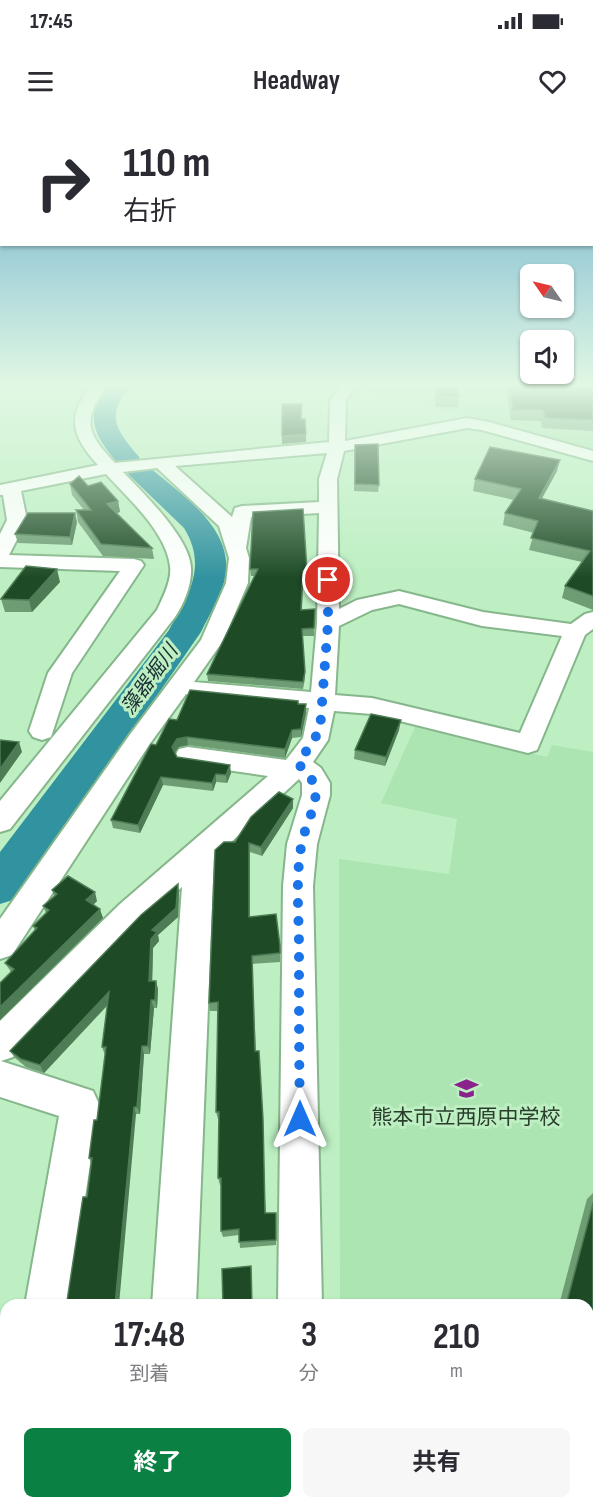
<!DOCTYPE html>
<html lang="ja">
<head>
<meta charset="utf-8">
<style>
	body { margin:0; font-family:"Sofia Sans Condensed","Noto Sans JP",sans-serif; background:#f7f7f7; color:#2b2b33; height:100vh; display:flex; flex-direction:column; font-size:22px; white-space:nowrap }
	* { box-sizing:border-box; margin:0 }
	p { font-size:20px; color:#7c7c81 }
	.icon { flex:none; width:33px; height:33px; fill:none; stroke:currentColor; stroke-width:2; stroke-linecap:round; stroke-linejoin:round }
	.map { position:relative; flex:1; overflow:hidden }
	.sheet { position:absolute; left:0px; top:1179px; width:594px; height:210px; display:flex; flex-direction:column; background:#fff; border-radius:18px 18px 0 0; box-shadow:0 2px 4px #0004 }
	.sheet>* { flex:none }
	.banner { position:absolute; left:0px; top:0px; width:594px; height:126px; box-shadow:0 2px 4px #0004; background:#fff; color:#2b2b33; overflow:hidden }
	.needle { width:39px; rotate:304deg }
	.controls { position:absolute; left:520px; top:144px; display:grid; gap:12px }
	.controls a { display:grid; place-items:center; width:54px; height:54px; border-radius:9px; background:#fff; box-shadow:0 2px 4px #0004; font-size:30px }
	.pin { position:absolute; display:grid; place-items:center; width:51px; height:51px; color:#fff; margin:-26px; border:3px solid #fff; border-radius:50%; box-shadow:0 2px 6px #0007 }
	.me { position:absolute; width:66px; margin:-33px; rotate:0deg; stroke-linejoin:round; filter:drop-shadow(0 0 4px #0008) }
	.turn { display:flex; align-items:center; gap:21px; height:126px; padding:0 24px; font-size:27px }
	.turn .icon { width:78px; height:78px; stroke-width:2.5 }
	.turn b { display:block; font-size:42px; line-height:51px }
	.eta { display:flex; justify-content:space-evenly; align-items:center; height:102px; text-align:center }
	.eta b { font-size:36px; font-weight:700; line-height:42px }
	.cta { display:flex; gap:12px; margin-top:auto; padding:12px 24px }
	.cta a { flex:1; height:69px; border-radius:9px; background:#0b8043; color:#fff; font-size:24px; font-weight:700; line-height:69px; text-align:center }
	.cta a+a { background:#f7f7f7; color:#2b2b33 }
	.status { display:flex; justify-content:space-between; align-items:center; height:42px; padding:0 30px; background:#fff; direction:ltr }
	.status svg { height:16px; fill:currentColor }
	header { display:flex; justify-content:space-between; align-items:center; height:78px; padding:0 24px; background:#fff; font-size:27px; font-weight:700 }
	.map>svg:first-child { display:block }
	.built { fill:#ace4b2 }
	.green { fill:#fdc1b9 }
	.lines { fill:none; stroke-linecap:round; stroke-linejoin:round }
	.river { fill:#3293a0; fill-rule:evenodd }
	.minor-casing { stroke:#86b68b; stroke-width:4 }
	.minor { fill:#fff; fill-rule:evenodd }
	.wall { fill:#6e9d74 }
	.shaded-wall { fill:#4e7c55 }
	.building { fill:#1e4b26; stroke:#4e7c55; stroke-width:1.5 }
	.route { stroke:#1a73e8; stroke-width:10; stroke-dasharray:0 18 }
	.labels { text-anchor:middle; stroke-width:6; stroke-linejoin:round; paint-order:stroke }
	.water-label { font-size:20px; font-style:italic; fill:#192f32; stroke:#bdefc2 }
	.near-poi-label { font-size:21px; fill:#2a3e2c; stroke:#bdefc2 }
</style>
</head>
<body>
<div class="status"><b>17:45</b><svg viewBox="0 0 49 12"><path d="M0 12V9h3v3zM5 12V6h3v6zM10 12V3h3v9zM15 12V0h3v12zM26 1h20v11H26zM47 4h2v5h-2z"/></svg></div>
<header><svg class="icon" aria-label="menu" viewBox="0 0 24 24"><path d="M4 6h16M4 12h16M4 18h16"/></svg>Headway<svg class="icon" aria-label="heart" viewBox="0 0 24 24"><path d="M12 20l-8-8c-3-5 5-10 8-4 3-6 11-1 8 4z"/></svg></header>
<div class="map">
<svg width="593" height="1389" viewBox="0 0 593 1389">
	<rect width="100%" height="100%" fill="#bdefc2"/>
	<path class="built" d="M360 264H593V331L357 267Z
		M416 605 547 637 552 625 593 632V1389H337V1383H588V1185H340L339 739 449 754 457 699 381 683Z"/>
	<path class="green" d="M346 1383H434V1389H346Z"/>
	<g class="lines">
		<path class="river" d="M111 264H134C129 270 122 276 119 283 108 307 129 323 142 341L140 344 148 346C179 373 231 405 226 453 223 474 210 493 201 512L16 779 0 784V732L169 510C188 475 208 447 184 408L130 356 126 351 128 348 120 346C96 318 80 295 111 264Z"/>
		<defs>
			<path id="minor" d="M93 264H108C83 300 84 311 115 343L329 322 330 280 343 264H357L346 280 345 321 467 298 489 302 593 331V341L482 310 467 308 344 331 337 359 339 489 357 480 399 471 483 492 571 504 585 494 593 492V509L585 515 537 630 528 633 372 594 334 591 328 620 313 642 321 648 330 663V675L317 724 313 766 322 1185H278L283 766 287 724 302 675V663L299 659 214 738 196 1185H152L182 767 142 802 13 937 1 941 93 971 99 984 69 1185H25L59 996 0 977V901L120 784 268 656 179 643 175 636 179 629 188 627 286 640 303 618 309 588 195 578 186 574 149 625 12 835 0 839V799L131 613 201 520 226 463 229 438 219 406 157 348 123 352C143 373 190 418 191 448 192 464 184 484 175 497L10 709 0 712V681L157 490C163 477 172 460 170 446 166 412 128 378 106 354L21 371 27 400 9 435 134 439 141 441 144 445 72 553 51 617 42 620 33 617 29 611 48 553 120 451 0 447V414L7 400 3 375H0V365L98 345C71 316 66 295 93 264ZM327 333 319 359V382L242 386 235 388 232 397 175 346ZM319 393 317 503 311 572 194 562 223 521 248 463 249 438 246 428 251 397ZM399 484 482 506 562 516 520 613 372 578 335 575 339 506 372 490Z
				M6 1294V1342L0 1344V1296Z
				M6 1380V1383H55L54 1389H4Z
				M271 1383H321L320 1389H270Z"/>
		</defs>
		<use href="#minor" class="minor-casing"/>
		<use href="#minor" class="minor"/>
	</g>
	<path class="wall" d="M380 264H456L459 277 458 287H436L433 267 380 265Z
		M505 264H593V311L542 308 541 301 511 300Z
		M355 325 379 365 378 372 354 371Z
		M557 351 542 378 593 391V490L562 478 565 466 582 442 529 430 534 413 503 405 505 393 514 380 473 371 475 359Z
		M70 364 88 366 118 381 120 392 117 393 152 428 154 439 103 436 78 402 76 390H84L72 375Z
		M77 402 72 425 18 423 15 414Z
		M250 449 307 451V458H303L302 490 315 489 314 516H302L305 552V559L303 569 208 561 207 554 255 456H251Z
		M60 462 32 492H5L1 479Z
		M298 584 306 593 301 617 292 618 285 638 188 625 179 627 175 632 177 637 231 653 227 663 216 662 213 671 163 665 140 713 113 708 111 700 156 625 177 600Z
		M399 610 385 646 354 639 355 630Z
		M293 679V688L262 736 250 732V797L280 826V842L252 844 256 931 266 1093H276V1125L240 1128 239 1115 223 1117 221 1111V1065H220L218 1058 219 999H218L216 992 218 891H210L209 883 235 722Z
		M178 764 179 772 178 797 158 815 159 821 153 828 152 861 158 869 157 888H154L150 934H144L140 994H136L67 1181 87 1077 91 1043 89 1038 97 1000 105 935 102 927 108 885 44 953 26 947 15 938 10 931Z
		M52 770 97 781 93 785 103 798 0 900V863L11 852 5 843 35 811 33 806 46 793 43 786 54 776Z
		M593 1073V1347L588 1344V1185H559L587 1079Z"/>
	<path class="shaded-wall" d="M306 314V322L282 324V316Z
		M560 340 557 351 536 389 539 378Z
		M118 381 120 392 109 395 107 384Z
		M75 393 77 402 72 425 70 417Z
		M57 449 60 462 32 492 29 480Z
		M306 584V593L301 617V609Z
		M401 600 399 610 385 646 386 637Z
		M292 610V618L285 638V629Z
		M187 617 188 625 179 627 173 635 172 627 177 619Z
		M19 622 22 632 0 663V649Z
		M230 645 231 653 227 663 226 655Z
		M216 654V662L213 671 212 663Z
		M161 657 163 665 140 713 138 705Z
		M293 679V688L262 736 261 727Z
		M178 764 179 772 178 797 158 815 159 821 153 828 152 870 149 861 152 810Z
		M95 772 97 781 89 789 86 780Z
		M100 789 103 798 0 900V887Z
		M156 861 158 869 157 888 155 880Z
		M109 872 112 880 44 953 40 945Z
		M151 880 154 888 150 934 148 926Z
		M142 926 144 934 140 994 137 987Z
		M134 987 136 994 119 1185H115Z"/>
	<path class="building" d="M436 264H456L459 277 438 276Z
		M508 264H593V300L545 298 543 290H513Z
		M282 284H302L301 299H305L306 314 282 316Z
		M378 324 379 365 355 364V325Z
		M490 327 560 340 539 378 593 391V476L565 466 590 431 531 418 538 401 505 393 521 369 475 359Z
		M79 356 88 366 101 362 118 381 107 384 152 428 101 424 76 390H91L70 364Z
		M303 389 307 451H303L301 490 315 489 314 508 302 509 305 552 303 562 207 554 258 449H250L253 392Z
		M28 393H75L70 417 15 414Z
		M26 446 57 449 29 480 1 479Z
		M190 570 298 581V584H306L301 609 292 610 285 629 187 617 177 619 172 627 177 637 230 645 226 655 216 654 212 663 161 657 138 705 111 700 151 624 156 625 169 599 177 600Z
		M371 594 401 600 386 637 355 630Z
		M0 620 19 622 0 649Z
		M279 672 293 679 261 727 249 723V797L276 794 280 826V833L252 836 255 931H259L263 999 265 1093H276V1120L239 1122V1109L221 1111V1058H218L219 992H216L218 882 209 883 215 730 224 722H235L251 697Z
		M68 756 95 772 86 780 100 789 0 887V863L14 849 5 843 37 808 33 806 49 790 43 786 57 774 52 770Z
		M178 764 176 788 152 810 157 812 151 819 149 861H156L155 880H151L148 926H142L137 987H134L115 1185H59V1183L67 1181 83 1077H87L92 1038H89L94 1000H97L106 927H102L109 872 40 945 21 939 10 931 141 795Z
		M593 1083V1338L588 1335V1185H566Z
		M251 1146 252 1185H223L222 1149Z
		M204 1383H264V1389H204Z"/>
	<linearGradient id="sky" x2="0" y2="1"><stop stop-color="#5fa7cb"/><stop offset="0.58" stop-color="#e1f8e4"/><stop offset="1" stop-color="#e1f8e4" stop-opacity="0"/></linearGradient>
	<rect width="593" height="458" fill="url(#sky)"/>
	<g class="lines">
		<path class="route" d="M300 999C299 942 299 885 299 828 299 794 295 756 302 722 310 688 330 671 298 644L320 610 328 503V460"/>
	</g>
	<defs>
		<symbol id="school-bare" viewBox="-9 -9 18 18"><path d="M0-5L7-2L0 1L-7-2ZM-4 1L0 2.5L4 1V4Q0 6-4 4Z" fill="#89238b" stroke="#bdefc2" stroke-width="2.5" paint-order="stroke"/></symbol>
	</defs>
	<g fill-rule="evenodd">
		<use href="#school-bare" x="450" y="952" width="33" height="33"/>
	</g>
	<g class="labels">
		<g class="water-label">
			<text transform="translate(149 559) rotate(-54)" y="7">藻器堀川</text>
		</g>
		<g class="near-poi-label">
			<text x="466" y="1004">熊本市立西原中学校</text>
		</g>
	</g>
</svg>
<div class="controls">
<a><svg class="needle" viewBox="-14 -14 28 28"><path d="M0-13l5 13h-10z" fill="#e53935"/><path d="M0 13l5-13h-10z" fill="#7c7c81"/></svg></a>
<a><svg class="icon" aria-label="sound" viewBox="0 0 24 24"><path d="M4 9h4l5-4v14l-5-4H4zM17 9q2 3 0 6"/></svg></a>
</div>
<div class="pin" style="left:328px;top:460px;background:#d93025"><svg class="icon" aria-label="arrive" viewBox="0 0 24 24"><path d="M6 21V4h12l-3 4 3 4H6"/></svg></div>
<svg class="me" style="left:300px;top:999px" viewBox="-20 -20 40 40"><path d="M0-17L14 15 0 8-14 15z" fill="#1a73e8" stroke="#fff" stroke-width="4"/></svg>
<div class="banner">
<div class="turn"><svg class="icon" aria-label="right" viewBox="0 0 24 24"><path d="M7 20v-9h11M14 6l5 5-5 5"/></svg><div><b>110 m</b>右折</div></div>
</div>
<section class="sheet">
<div class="eta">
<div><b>17:48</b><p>到着</p></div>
<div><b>3</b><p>分</p></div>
<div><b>210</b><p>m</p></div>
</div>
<div class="cta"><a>終了</a><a>共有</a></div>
</section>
</div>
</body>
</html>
